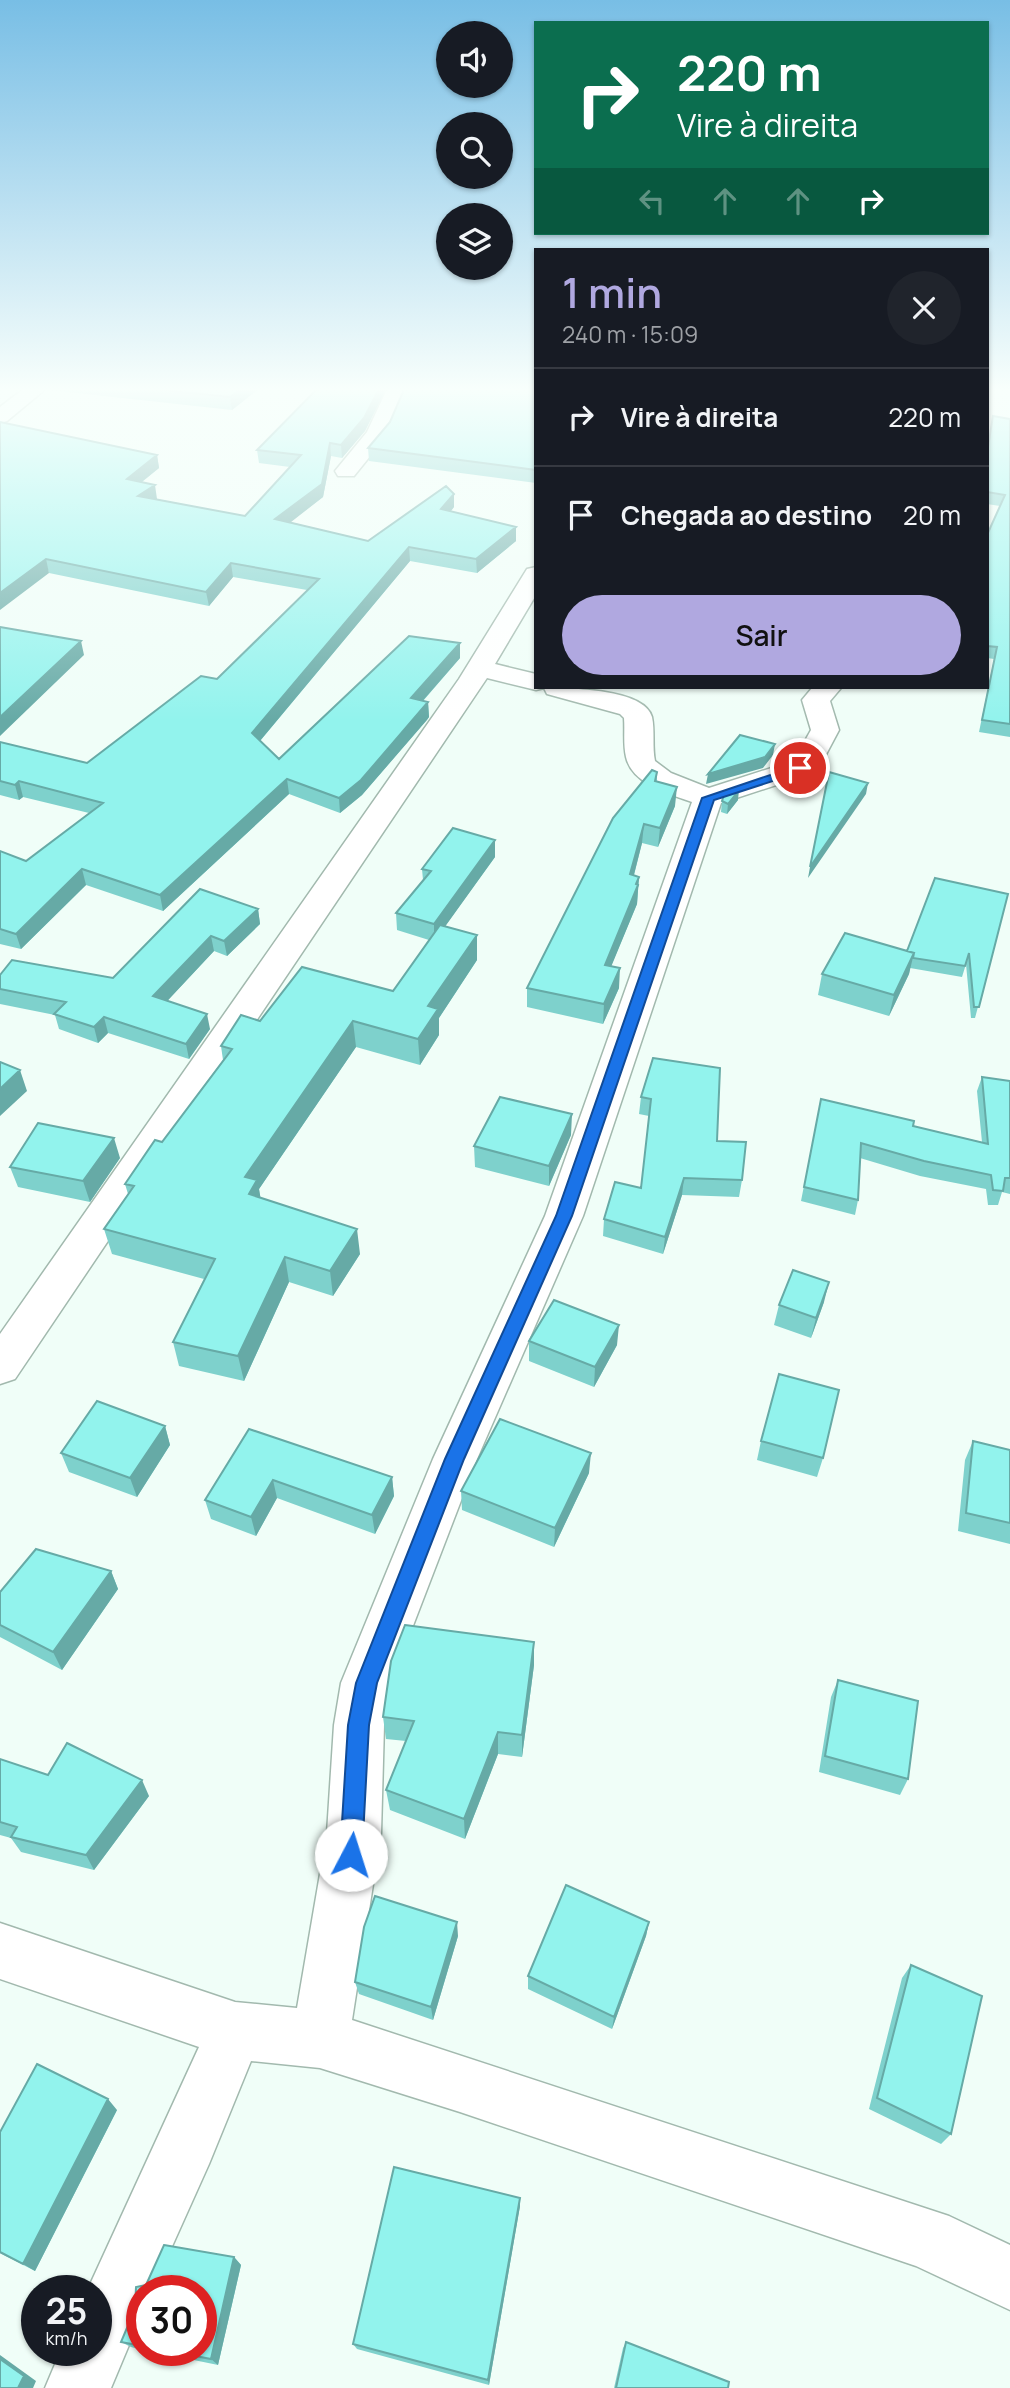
<!DOCTYPE html>
<html lang="pt">
<head>
<meta charset="utf-8">
<style>
	body { margin:0; font-family:Manrope,sans-serif; background:#20242c; color:#f1f3f6; height:100vh; display:flex; flex-direction:column; font-size:26px; white-space:nowrap }
	* { box-sizing:border-box; margin:0 }
	p { font-size:23px; color:#9ea1a6 }
	.icon { flex:none; width:38px; height:38px; fill:none; stroke:currentColor; stroke-width:2; stroke-linecap:round; stroke-linejoin:round }
	.map { position:relative; flex:1; overflow:hidden }
	.panel { position:absolute; left:534px; top:248px; width:455px; height:441px; display:flex; flex-direction:column; background:#171b24; border-radius:0px; box-shadow:0 2px 5px #0004 }
	.panel>* { flex:none }
	.top-card { position:absolute; left:534px; top:21px; width:455px; height:214px; border-radius:0px; box-shadow:0 2px 5px #0004; background:#0b6e4f; color:#fff; overflow:hidden }
	.buttons { position:absolute; left:436px; top:21px; display:grid; gap:14px }
	.buttons a { display:grid; place-items:center; width:77px; height:77px; border-radius:50%; background:#171b24; box-shadow:0 2px 5px #0004; font-size:35px }
	.speed { position:absolute; left:21px; top:2275px; display:flex; gap:14px; font-size:35px; font-weight:700; text-align:center }
	.speed>* { display:grid; place-content:center; width:91px; height:91px; border-radius:50%; background:#171b24; box-shadow:0 2px 5px #0004; line-height:1 }
	.speed small { font-size:18px; font-weight:400 }
	.speed .limit { border:10px solid #d22; background:#fff; color:#111 }
	.pin { position:absolute; display:grid; place-items:center; width:60px; height:60px; color:#fff; margin:-30px; border:4px solid #fff; border-radius:50%; box-shadow:0 2px 7px #0007 }
	.me { position:absolute; width:77px; margin:-38px; rotate:5deg; stroke-linejoin:round; filter:drop-shadow(0 0 5px #0008) }
	.turn { display:flex; align-items:center; gap:24px; height:147px; padding:0 28px; font-size:32px }
	.turn .icon { width:91px; height:91px; stroke-width:2.5 }
	.turn b { display:block; font-size:49px; line-height:60px }
	.lanes { display:flex; align-items:center; height:66px; padding:0 28px; background:#0003; justify-content:center; gap:35px; direction:ltr }
	.lanes .off { opacity:.35 }
	.round { display:grid; place-items:center; flex:none; width:74px; height:74px; border-radius:37px; background:#20242c }
	.overview { display:flex; align-items:center; justify-content:space-between; height:119px; padding:0 28px }
	h1 { font-size:42px; font-weight:600; line-height:52px; color:#b0a8e0 }
	.action { display:flex; gap:14px; margin-top:auto; padding:14px 28px }
	.action a { flex:1; height:80px; border-radius:42px; background:#b0a8e0; color:#111; font-size:28px; font-weight:600; line-height:80px; text-align:center }
	ul { padding:0; list-style:none }
	li { display:flex; align-items:center; gap:21px; height:98px; padding:0 28px; border-top:2px solid #363941 }
	li div { flex:1 }
	li b { display:block; font-size:26px }
	li em { font-style:normal }
	.map>svg:first-child { display:block }
	.lines { fill:none; stroke-linecap:round; stroke-linejoin:round }
	.minor-casing { stroke:#a2b9ae; stroke-width:3 }
	.minor { fill:#fff; fill-rule:evenodd }
	.wall { fill:#7ed1cc }
	.shaded-wall { fill:#66aaa6 }
	.building { fill:#92f3ed; stroke:#66aaa6; stroke-width:2 }
	.route { fill:#1a73e8; stroke:#114b97; stroke-width:2 }
</style>
</head>
<body>
<div class="map">
<svg width="1010" height="2388" viewBox="0 0 1010 2388">
	<rect width="100%" height="100%" fill="#f0fef8"/>
	<g class="lines">
		<defs>
			<path id="minor" d="M26 387H48L7 421 0 423V407Z
				M388 387H408L388 434 354 476H338L335 471 367 432Z
				M536 567V595L495 664 536 674V688C561 688 644 687 652 717 655 731 652 747 655 761L671 773 709 788 790 762 796 757 811 730 802 700 812 688H841L830 701 839 730 822 762 810 774 721 803 583 1216 477 1459 391 1683 384 1725 381 1833 352 2020 949 2216 1010 2245V2310L916 2266 460 2112 320 2068 251 2061 209 2164 152 2291H142V2314L111 2388H45L61 2350H96V2291H87L199 2047 0 1979V1923L235 2002 297 2008 327 1833 334 1725 341 1683 433 1459 545 1216 692 802C669 794 632 784 626 757 623 744 625 731 624 718L620 714 547 694 544 688 536 690 487 678 15 1379 0 1384V1334L459 679 527 569Z"/>
		</defs>
		<use href="#minor" class="minor-casing"/>
		<use href="#minor" class="minor"/>
	</g>
	<path class="wall" d="M48 387H261L232 410 49 390Z
		M319 387H387L365 431 342 458 331 456 323 497 290 522 368 541 454 507 451 511 516 527V541L477 573 410 561 260 741 279 759 460 643V658L423 701 428 702 429 717 362 795 340 813 289 794 163 911 86 885 21 949 0 944V851L26 861 89 813 23 797 19 800 0 795V742L87 763 217 679 307 590 233 577 209 606 49 573 0 422 157 455 159 468 142 482 157 499H156L245 516 290 467 259 463 257 450Z
		M536 387V483L369 461 368 448 390 422Z
		M993 416 1010 419V737L979 732 994 659 987 658V535L1000 506 987 504V448Z
		M657 772V781L675 806 658 847 642 843 634 875 639 877 637 904 611 966 619 988 603 1024 527 1007V988Z
		M738 800 727 814 721 812 722 801Z
		M495 840V857L445 926 477 935V960L439 1018V1035L420 1065 356 1047 259 1189 260 1198 360 1254 333 1296 289 1282 244 1381 179 1366 173 1342 204 1279 112 1254 104 1229 128 1194 125 1184 162 1142 223 1060 221 1046 260 1021 393 991 429 940 397 930 396 913 423 880 422 869Z
		M1008 894 975 1018H971L966 964 962 977 910 968 909 974 889 1016 818 995 822 974 907 951Z
		M258 909 260 924 227 956 214 951 167 1001 210 1029 189 1059 108 1033 98 1043 59 1029 55 1015 0 1004V989L113 978Z
		M653 1058 717 1141 742 1180 739 1197 682 1195 663 1254 603 1236 604 1219 641 1188 649 1116 639 1114 641 1097Z
		M982 1077 1010 1081V1194L1002 1192 998 1205H988L986 1189 920 1176 860 1158 858 1200 855 1215 801 1201 821 1099 913 1126 982 1142 977 1091Z
		M571 1135 549 1186 475 1167 474 1146Z
		M120 1158 90 1202 18 1187 10 1167Z
		M824 1302 811 1338 774 1325 779 1305Z
		M529 1341 617 1345 594 1387 529 1361Z
		M165 1426 170 1445 137 1497 69 1472 61 1453Z
		M249 1429 392 1477 394 1496 375 1534 277 1498 256 1536 211 1519 205 1500Z
		M761 1441 823 1458 817 1477 757 1460Z
		M973 1441 1010 1450V1544L958 1531 965 1460Z
		M589 1473 554 1547 462 1510 461 1491Z
		M111 1571 118 1589 62 1670 0 1637V1592Z
		M534 1642V1665L522 1757 498 1754 465 1839 390 1810 386 1790 406 1741 386 1739 383 1717Z
		M838 1680 908 1779 900 1795 819 1772 831 1697Z
		M0 1759 48 1775 149 1796 94 1870 21 1852 11 1838 0 1835Z
		M649 1922 646 1936 612 2029 528 1989V1976Z
		M458 1936 433 2020 359 1994 355 1982Z
		M911 1965 951 2134 941 2144 869 2109 902 1978Z
		M117 2110 35 2271 0 2253V2132Z
		M520 2206 489 2385 357 2349 353 2344Z
		M164 2245 234 2257 241 2265 218 2365 145 2350H201V2291H142V2350L131 2347 121 2342 135 2309 136 2287 146 2285Z
		M626 2342 728 2388H614L623 2348Z"/>
	<path class="shaded-wall" d="M243 387H261L232 410 230 397Z
		M380 387H387L365 431 342 458 341 445Z
		M330 443 331 456 323 497 277 533 275 519Z
		M157 455 159 468 129 492 127 479Z
		M155 485 157 499 141 510 138 496Z
		M454 494V507L442 522 441 509Z
		M516 527V541L477 573 476 559Z
		M409 547 410 561 254 748 252 733Z
		M46 559 49 573 0 610V593Z
		M231 563 233 577 209 606 206 592Z
		M81 641 84 655 0 736V717Z
		M460 643V658L412 713 411 698Z
		M428 702 429 717 427 720 362 795 340 813 339 798Z
		M775 744 773 755 763 768 706 784 708 774Z
		M287 779 289 794 163 911 160 895Z
		M19 781 23 797 19 800 15 785Z
		M868 783 866 794 808 878 810 867Z
		M677 787 675 806 658 847 660 828Z
		M739 790 738 800 727 814 728 804Z
		M644 824 642 843 629 894 630 874Z
		M495 840V857L434 942V924Z
		M82 869 86 885 21 949 16 934Z
		M639 877 637 904 604 984 605 965Z
		M258 909 260 924 227 956 224 941Z
		M477 935V960L439 1018V1035L420 1065 418 1039 428 1006Z
		M211 936 214 951 157 1012 153 996Z
		M914 953 909 974 889 1016 894 995Z
		M620 968 619 988 603 1024 604 1004Z
		M207 1014 210 1029 189 1059 186 1044Z
		M104 1017 108 1033 98 1043 94 1027Z
		M353 1021 356 1047 259 1189 262 1206 253 1219 245 1177Z
		M20 1070 27 1091 0 1116V1089Z
		M572 1114 571 1135 549 1186V1166Z
		M114 1138 120 1158 90 1202 83 1181Z
		M684 1178 682 1195 663 1254 665 1237Z
		M357 1229 360 1254 333 1296 330 1271Z
		M285 1257 289 1282 244 1381 238 1356Z
		M829 1282 824 1302 811 1338 816 1318Z
		M619 1325 617 1345 594 1387 595 1367Z
		M165 1426 170 1445 137 1497 130 1478Z
		M591 1453 589 1473 554 1547 555 1528Z
		M392 1477 394 1496 375 1534 372 1515Z
		M273 1480 277 1498 256 1536 251 1517Z
		M111 1571 118 1589 62 1670 53 1652Z
		M534 1642V1665L522 1757V1735Z
		M498 1732V1754L465 1839 464 1819Z
		M142 1780 149 1796 94 1870 86 1855Z
		M457 1922 458 1936 433 2020 431 2007Z
		M649 1922 646 1936 612 2029 614 2017Z
		M108 2099 117 2110 35 2271 23 2264Z
		M520 2198V2206L489 2385 488 2380Z
		M234 2257 241 2265 218 2365 211 2359Z
		M0 2355 36 2381 33 2388H18L0 2359Z"/>
	<path class="building" d="M134 387H243L230 397Z
		M319 387H380L364 418 341 445 330 443 322 484 275 519 368 541 446 486 454 494 441 509 516 527 476 559 409 547 252 733 279 759 409 636 460 643 411 698 428 702 361 780 339 798 287 779 160 895 82 869 16 934 0 929V851L26 861 103 803 19 781 15 785 0 781V742L87 763 201 676 217 679 319 579 231 563 206 592 46 559 0 593V422L157 455 127 479 155 485 138 496 245 516 301 455 257 450Z
		M405 387H536V470L368 448 390 422Z
		M993 416 1010 419V724L982 720 997 647 987 646V535L1005 495 987 492V453Z
		M0 627 81 641 0 717Z
		M740 735 775 744 765 757 708 774Z
		M652 770 657 772 655 781 677 787 660 828 644 824 630 874 639 877 636 884 638 885 605 965 620 968 604 1004 527 988 613 818Z
		M829 772 868 783 810 867Z
		M739 790 728 804 722 801 724 795Z
		M453 828 495 840 434 924 396 913 431 871 422 869Z
		M935 878 1008 894 979 1007H974L969 953 965 966 913 958 914 953 907 951Z
		M200 889 258 909 224 941 211 936 153 996 207 1014 186 1044 104 1017 94 1027 54 1014 66 1002 0 989V975L12 960 113 978Z
		M440 925 477 935 428 1006 438 1009 418 1039 353 1021 245 1177 257 1180 249 1194 357 1229 330 1271 285 1257 238 1356 173 1342 215 1259 104 1229 134 1186 125 1184 155 1140 162 1142 232 1049 221 1046 241 1015 260 1021 302 967 393 991Z
		M845 933 914 953 894 995 822 974Z
		M653 1058 720 1068 717 1141 746 1142 742 1180 684 1178 665 1237 604 1219 615 1182 641 1188 651 1099 641 1097Z
		M0 1062 20 1070 0 1089Z
		M982 1077 1010 1081V1178H1005L1003 1191 993 1190 991 1175 924 1161 861 1143 858 1200 804 1187 821 1099 914 1121 913 1126 988 1144Z
		M500 1097 572 1114 549 1166 474 1146Z
		M38 1123 114 1138 83 1181 10 1167Z
		M793 1270 829 1282 816 1318 779 1305Z
		M554 1300 619 1325 595 1367 529 1341Z
		M779 1374 839 1390 823 1458 761 1441Z
		M97 1401 165 1426 130 1478 61 1453Z
		M500 1419 591 1453 555 1528 461 1491Z
		M249 1429 392 1477 372 1515 273 1480 251 1517 205 1500Z
		M973 1441 1010 1450V1523L966 1513Z
		M36 1549 111 1571 53 1652 0 1625V1592Z
		M405 1625 534 1642 522 1735 498 1732 464 1819 386 1790 414 1721 383 1717 391 1661Z
		M838 1680 918 1701 908 1779 825 1756Z
		M67 1743 142 1780 86 1855 11 1837 17 1827 0 1822V1759L48 1775Z
		M566 1885 649 1922 614 2017 528 1976Z
		M375 1896 457 1922 431 2007 355 1982 364 1927Z
		M911 1965 982 1996 951 2134 877 2098Z
		M37 2064 108 2099 23 2264 0 2252V2132Z
		M394 2167 520 2198 488 2380 353 2344Z
		M164 2245 234 2257 211 2359 164 2350H201V2291H142V2346L121 2342 135 2309 136 2287 146 2285Z
		M626 2342 729 2382 728 2388H616Z
		M0 2359 24 2376 18 2388H0Z"/>
	<linearGradient id="sky" x2="0" y2="1"><stop stop-color="#78bee5"/><stop offset="0.54" stop-color="#f8fffc"/><stop offset="1" stop-color="#f8fffc" stop-opacity="0"/></linearGradient>
	<rect width="1010" height="721" fill="url(#sky)"/>
	<path class="route" d="M800 765 806 768 804 771 714 800 572 1216 464 1459 377 1683 369 1725 362 1855 359 1863 351 1866 343 1863 340 1855 348 1725 356 1683 445 1459 556 1216 702 798Z"/>
</svg>
<div class="buttons">
<a><svg class="icon" aria-label="sound" viewBox="0 0 24 24"><path d="M4 9h4l5-4v14l-5-4H4zM17 9q2 3 0 6"/></svg></a>
<a><svg class="icon" aria-label="search" viewBox="0 0 24 24"><circle cx="10" cy="10" r="6"/><path d="M15 15l6 6"/></svg></a>
<a><svg class="icon" aria-label="layers" viewBox="0 0 24 24"><path d="M12 4l9 5-9 5-9-5zM3 14l9 5 9-5"/></svg></a>
</div>
<div class="speed"><div>25<small>km/h</small></div><div class="limit">30</div></div>
<div class="pin" style="left:800px;top:768px;background:#d93025"><svg class="icon" aria-label="arrive" viewBox="0 0 24 24"><path d="M6 21V4h12l-3 4 3 4H6"/></svg></div>
<svg class="me" style="left:351px;top:1855px" viewBox="-20 -20 40 40"><circle r="19" fill="#fff"/><path d="M0-13L10 11 0 6-10 11z" fill="#1a73e8"/></svg>
<div class="top-card">
<div class="turn"><svg class="icon" aria-label="right" viewBox="0 0 24 24"><path d="M7 20v-9h11M14 6l5 5-5 5"/></svg><div><b>220 m</b>Vire à direita</div></div>
<div class="lanes"><svg class="icon off" aria-label="left" viewBox="0 0 24 24"><path d="M17 20v-9H6M10 6l-5 5 5 5"/></svg><svg class="icon off" aria-label="ahead" viewBox="0 0 24 24"><path d="M12 20V5M6 11l6-6 6 6"/></svg><svg class="icon off" aria-label="ahead" viewBox="0 0 24 24"><path d="M12 20V5M6 11l6-6 6 6"/></svg><svg class="icon" aria-label="right" viewBox="0 0 24 24"><path d="M7 20v-9h11M14 6l5 5-5 5"/></svg></div>
</div>
<section class="panel">
<div class="overview"><div><h1>1 min</h1><p>240 m · 15:09</p></div><a class="round"><svg class="icon" aria-label="close" viewBox="0 0 24 24"><path d="M6 6l12 12M18 6L6 18"/></svg></a></div>
<ul>
<li><svg class="icon" aria-label="right" viewBox="0 0 24 24"><path d="M7 20v-9h11M14 6l5 5-5 5"/></svg><div><b>Vire à direita</b></div><em>220 m</em></li>
<li><svg class="icon" aria-label="arrive" viewBox="0 0 24 24"><path d="M6 21V4h12l-3 4 3 4H6"/></svg><div><b>Chegada ao destino</b></div><em>20 m</em></li>
</ul>
<div class="action"><a>Sair</a></div>
</section>
</div>
</body>
</html>
